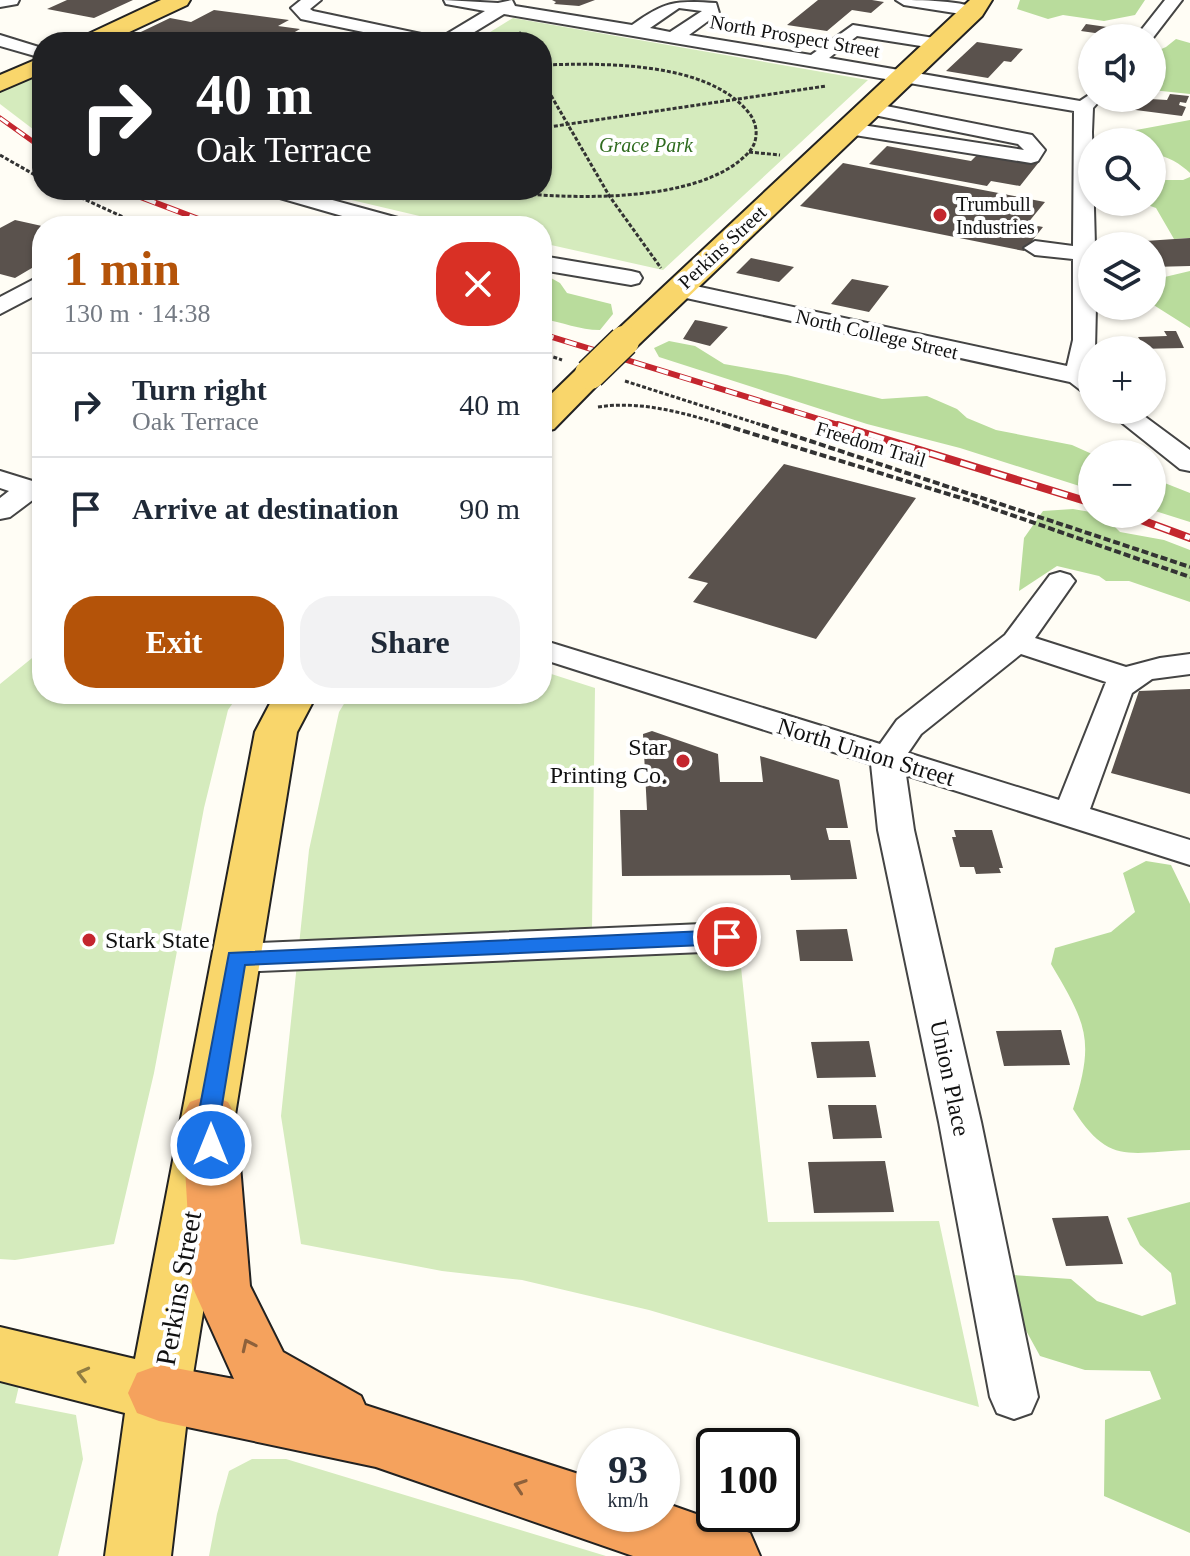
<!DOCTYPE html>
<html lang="en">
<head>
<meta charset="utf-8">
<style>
	body { margin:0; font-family:Georgia,serif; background:#f2f2f3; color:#1f2937; height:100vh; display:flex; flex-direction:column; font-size:30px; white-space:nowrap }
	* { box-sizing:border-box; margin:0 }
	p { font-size:26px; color:#747a83 }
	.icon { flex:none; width:44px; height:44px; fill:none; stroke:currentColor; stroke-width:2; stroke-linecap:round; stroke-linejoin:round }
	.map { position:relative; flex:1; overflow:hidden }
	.panel { position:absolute; left:32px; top:216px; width:520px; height:488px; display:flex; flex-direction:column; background:#fff; border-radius:32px; box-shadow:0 2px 6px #0004 }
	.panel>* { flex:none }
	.hud { position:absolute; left:32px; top:32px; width:520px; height:168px; border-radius:32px; box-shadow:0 2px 6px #0004; background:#202124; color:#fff; overflow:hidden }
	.tools { position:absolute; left:1078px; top:24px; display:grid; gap:16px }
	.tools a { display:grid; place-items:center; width:88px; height:88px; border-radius:50%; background:#fff; box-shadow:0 2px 6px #0004; font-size:40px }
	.speed { position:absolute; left:576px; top:1428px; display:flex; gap:16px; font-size:40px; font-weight:700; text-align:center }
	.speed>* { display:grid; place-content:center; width:104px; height:104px; border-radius:50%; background:#fff; box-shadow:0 2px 6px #0004; line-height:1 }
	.speed small { font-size:20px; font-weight:400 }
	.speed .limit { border:4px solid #111; border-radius:12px; background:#fff; color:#111 }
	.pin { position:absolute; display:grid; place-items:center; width:68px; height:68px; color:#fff; margin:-34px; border:4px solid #fff; border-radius:50%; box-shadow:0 2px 8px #0007 }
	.me { position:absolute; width:88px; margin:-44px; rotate:0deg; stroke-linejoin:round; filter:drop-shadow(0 0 6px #0008) }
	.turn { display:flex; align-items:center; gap:28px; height:168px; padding:0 32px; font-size:36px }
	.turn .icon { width:104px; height:104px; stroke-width:2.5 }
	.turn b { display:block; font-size:56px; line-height:68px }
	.round { display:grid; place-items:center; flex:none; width:84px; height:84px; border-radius:32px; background:#f2f2f3 }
	.summary { display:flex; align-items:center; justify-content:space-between; height:136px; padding:0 32px }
	h1 { font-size:48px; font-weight:800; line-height:60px; color:#b45309 }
	.primary-button { display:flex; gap:16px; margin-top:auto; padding:16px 32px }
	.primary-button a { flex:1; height:92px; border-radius:32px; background:#b45309; color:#fff; font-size:32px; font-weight:800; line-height:92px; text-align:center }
	.primary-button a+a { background:#f2f2f3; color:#1f2937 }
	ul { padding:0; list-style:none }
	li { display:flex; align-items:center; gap:24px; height:104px; padding:0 32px; border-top:2px solid #e0e1e3 }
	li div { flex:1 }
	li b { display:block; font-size:30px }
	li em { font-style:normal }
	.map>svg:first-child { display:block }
	.green { fill:#d5ebbd }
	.forest { fill:#b9dc9c }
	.building { fill:#5a524d }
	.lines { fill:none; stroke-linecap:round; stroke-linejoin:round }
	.minor-casing { stroke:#444; stroke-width:4 }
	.major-casing { stroke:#222; stroke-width:4 }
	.highway-casing { stroke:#222; stroke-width:4 }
	.path-far1 { stroke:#333; stroke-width:3; stroke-dasharray:4 2; stroke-linecap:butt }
	.path { stroke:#333; stroke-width:4; stroke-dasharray:7 3; stroke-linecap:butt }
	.minor { fill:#fff; fill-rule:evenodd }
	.major { fill:#f9d66b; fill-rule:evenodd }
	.highway { fill:#f5a25d; fill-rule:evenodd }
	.rail-far2-casing { stroke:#c4262e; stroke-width:5 }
	.rail-far1-casing { stroke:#c4262e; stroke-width:6 }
	.rail-casing { stroke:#c4262e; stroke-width:8 }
	.rail-far2 { stroke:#fff; stroke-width:3; stroke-dasharray:10; stroke-linecap:butt }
	.rail-far1 { stroke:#fff; stroke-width:4; stroke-dasharray:12; stroke-linecap:butt }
	.rail { stroke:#fff; stroke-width:5; stroke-dasharray:16; stroke-linecap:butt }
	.major-bridge-casing { stroke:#222; stroke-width:33; stroke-linecap:butt }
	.major-bridge { stroke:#f9d66b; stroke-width:30 }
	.oneway { stroke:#8e613b }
	.oneway2 { stroke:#917d42 }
	.route { fill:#1a73e8; stroke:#114b97; stroke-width:2 }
	.poi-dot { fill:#c4262e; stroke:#fff; stroke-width:3 }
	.labels { text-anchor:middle; stroke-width:8; stroke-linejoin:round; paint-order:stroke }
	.far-street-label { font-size:20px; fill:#111; stroke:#fff }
	.far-park-label { font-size:20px; font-style:italic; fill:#2f6b1f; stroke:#fff }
	.far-poi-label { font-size:20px; fill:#111; stroke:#fff; text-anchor:start }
	.poi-label { font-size:24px; fill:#111; stroke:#fff; text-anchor:end }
	.street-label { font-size:24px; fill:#111; stroke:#fff }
	.near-street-label { font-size:28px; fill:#111; stroke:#fff }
</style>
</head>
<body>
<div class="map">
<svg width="1190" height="1556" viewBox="0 0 1190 1556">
	<rect width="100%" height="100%" fill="#fffdf5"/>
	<path class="green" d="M513 18 868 80 663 270 542 243V226H462L309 190H542V42H474Z
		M42 64V136L0 104V84Z
		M42 650V694H239L228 710 204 808 154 1073 114 1244 15 1260 0 1259V684Z
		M542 671 595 688 592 928 736 920 768 1222 939 1221 979 1407 649 1310 522 1280 442 1271 301 1244 281 1116 309 850 339 712 350 694H542Z
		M0 1380 19 1386 15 1403 76 1415 83 1459 58 1556H0Z
		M252 1459H286L606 1556H209L217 1514 229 1471Z"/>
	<path class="forest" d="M1020 0H1145L1135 15 1104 21 1063 15 1048 19 1017 9Z
		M1176 39 1190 43V94L1152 90V53L1166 47Z
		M1190 120V173C1181 164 1165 154 1152 155V142H1107L1120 133Z
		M1190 177V238L1174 239 1156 208 1139 202H1152V180H1183Z
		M1190 271V328L1152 304V280Z
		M542 273 560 283 567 293 611 304 613 314 600 330C579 330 563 322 542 319Z
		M669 341 695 346 724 364 787 375 882 399 927 396 957 409 967 418 996 430 1072 445 1092 454V490L960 448 867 424 659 357 654 348Z
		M1152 478 1190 493V522L1152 510Z
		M1073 509 1102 514 1120 532 1164 540 1190 550V602L1129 581H1106L1099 576 1057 566 1019 591 1024 538 1043 511Z
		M1146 861 1171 865 1190 904V1150C1129 1152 1109 1166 1073 1109 1095 1040 1087 1025 1051 964L1055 948 1111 932 1135 912 1123 873Z
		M1190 1202V1533L1104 1496 1105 1420 1161 1399 1150 1371 1085 1370 1040 1356 1018 1316 1013 1275 1071 1279 1097 1301 1142 1316 1176 1304 1171 1273 1140 1245 1127 1218Z"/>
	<path class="building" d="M67 0H133L94 18 47 9Z
		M552 0H595L579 6 554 4 556 2Z
		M818 0H872L884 2 871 13 852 10 827 31 787 25Z
		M214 10 289 20 278 26 300 29 288 36 303 39 297 42H120L170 18 191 22Z
		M1086 24 1114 28 1118 31 1109 35 1081 31Z
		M977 42 1023 49 1011 62 1004 61 988 78 946 71Z
		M1170 94 1189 96 1186 103 1180 102 1179 105 1186 107 1182 116 1128 109 1134 98 1167 100Z
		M887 146 971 161 980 152 1039 162 1020 186 991 181 987 186 869 164Z
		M843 163 1045 202 1027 224 1043 227 1024 251 800 206Z
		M15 220 42 226V262L15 278 0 274V228Z
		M1190 238V266L1152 267V246H1115V243Z
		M751 258 794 267 779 282 736 273Z
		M852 279 889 286 869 312 831 304Z
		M695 320 701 321 728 327 710 346 683 339Z
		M1164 331H1176L1184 348 1138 349 1132 340H1140L1138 337 1167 336Z
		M784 464 916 498 816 639 693 602 708 583 688 578Z
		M1190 689V794L1111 773 1139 691Z
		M652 731 718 754 720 782H763L760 756 839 780 848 828H826L829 840H850L857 879 791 880 790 875 622 876 620 810H647L643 734Z
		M954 830H992L1003 868H999L1001 873 976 874 974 867H960L952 837H956Z
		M847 929 853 961H800L796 930Z
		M1061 1030 1070 1065 1004 1066 996 1031Z
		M869 1041 876 1077 817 1078 811 1042Z
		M828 1105H876L882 1138 833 1139Z
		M885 1161 894 1212 814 1213 808 1162Z
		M1108 1216 1123 1264 1066 1266 1052 1218Z"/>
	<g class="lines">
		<defs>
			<path id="minor" d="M0 0H19L17 4 0 7Z
				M301 0H321L310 9 313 11 440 38 485 11 446 4 444 0 498 3 512 0 515 6 632 25C664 2 674 0 716 3L719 13 689 35 811 55 853 25 940 39 949 44 940 49 857 36 829 58 1080 101 1092 93V98H1102L1093 108 1092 132 1095 246H1092V306H1096L1095 350H1092V395L1083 392 1070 382 677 296 669 294 665 289 669 284 677 282 1067 366 1073 340V259L1035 255 1024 248 1035 241 1073 246 1074 111 504 14 458 42H411L301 19 291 8ZM679 8 702 11 670 32 650 28Z
				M896 0C918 0 966 0 982 11L974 16 904 5Z
				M1165 0H1182L1152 39 1135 38Z
				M0 35 42 48V58L0 46Z
				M871 103 1032 135 1045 150 1038 161 1031 163 842 133 839 129 849 123 1024 150 1018 144 864 113 861 109Z
				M263 190H296L409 221 412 226H377L266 194Z
				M542 256 631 271 639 273 642 278 639 283 631 285 542 270Z
				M42 275V292L0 314V297Z
				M1106 410H1136L1190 450V471L1180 469Z
				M0 471 42 484V501L34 499 10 517 0 519V498L9 491 0 488Z
				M1060 572 1070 575 1075 581 1035 638 1126 667 1160 658 1190 654V674L1152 679 1132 693 1090 809 1190 840V865L906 775 914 830 981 1122 1038 1397 1031 1413 1014 1419 997 1413 990 1397 939 1122 878 830 871 764 542 659V640L880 744 897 720 1005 635 1050 575ZM1021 654 1106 682 1059 800 908 753 921 734Z
				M727 923 740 927 746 937 740 947 727 951 236 972 223 968 217 958 223 948 236 944Z"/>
			<path id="major" d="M161 0H190L187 5 108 42H79L82 37Z
				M970 0H992L982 16 635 348 624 350 613 348 608 341 613 334Z
				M42 57V73L0 91V75Z
				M590 364 601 367 606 374 601 381 554 429 542 432V403L579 367Z
				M275 694H317L297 732 190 1393 171 1556H105L125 1413 0 1381V1327L135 1359 255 732Z"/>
			<path id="highway" d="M209 1095 228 1102 236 1117 250 1286 283 1352 361 1396 365 1405 594 1479V1514H662V1502L750 1533 760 1556H633L376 1467 159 1421 137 1413 128 1393 137 1373 159 1365 234 1379 192 1286 182 1117 190 1102Z"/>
		</defs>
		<use href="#minor" class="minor-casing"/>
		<use href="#major" class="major-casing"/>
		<use href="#highway" class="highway-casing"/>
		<path class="path-far1" d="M519 32 524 42
			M542 80 610 197 661 268
			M542 128 826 86
			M749 152 780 155
			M0 155 42 179
			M64 190 143 226
			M490 190C557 199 699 207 749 152 759 141 758 124 749 113 708 61 603 63 542 65
			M542 353 562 360
			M625 381 768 427
			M598 407C642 400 688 414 730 427"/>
		<path class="path" d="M724 425 974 502 1190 577
			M762 425 1190 567"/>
		<use href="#minor" class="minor"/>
		<use href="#major" class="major"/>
		<use href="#highway" class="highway"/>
		<defs>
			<path id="rail-far2" d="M0 118 42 148"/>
			<path id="rail-far1" d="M122 190 217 226
				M542 334 845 427"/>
			<path id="rail" d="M838 425 1092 503
				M1125 514 1190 538"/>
		</defs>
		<use href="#rail-far2" class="rail-far2-casing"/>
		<use href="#rail-far1" class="rail-far1-casing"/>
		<use href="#rail" class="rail-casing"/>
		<use href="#rail-far2" class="rail-far2"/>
		<use href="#rail-far1" class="rail-far1"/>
		<use href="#rail" class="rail"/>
		<defs>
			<path id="major-bridge" d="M590 374 624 341"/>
		</defs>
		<use href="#major-bridge" class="major-bridge-casing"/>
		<use href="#major-bridge" class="major-bridge"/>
	</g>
	<defs><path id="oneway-chevron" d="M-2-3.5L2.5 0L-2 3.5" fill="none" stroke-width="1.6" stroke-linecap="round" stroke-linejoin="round" transform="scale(2)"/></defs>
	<g class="oneway">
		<use href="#oneway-chevron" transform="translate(248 1345) rotate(-115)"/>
		<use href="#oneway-chevron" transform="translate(520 1486) rotate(-161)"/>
	</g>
	<use class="oneway2" href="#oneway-chevron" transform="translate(83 1374) rotate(-166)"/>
	<path class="route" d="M727 930 734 932 737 937 734 942 727 944 245 965 220 1117 222 1145 219 1151 211 1154 203 1151 198 1117 229 953Z"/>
	<g class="poi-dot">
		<circle cx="940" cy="215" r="8"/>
		<circle cx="683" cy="761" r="8"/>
		<circle cx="89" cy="940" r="8"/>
	</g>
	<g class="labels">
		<g class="far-street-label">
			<text transform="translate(795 36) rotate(10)" y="7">North Prospect Street</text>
			<text transform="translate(722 247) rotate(-43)" y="7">Perkins Street</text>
			<text transform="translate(877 334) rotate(13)" y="7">North College Street</text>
			<text transform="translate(871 444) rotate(17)" y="7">Freedom Trail</text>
		</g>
		<g class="far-park-label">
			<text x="646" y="152">Grace Park</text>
		</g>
		<g class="far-poi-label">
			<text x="956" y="211">Trumbull<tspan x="956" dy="23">Industries</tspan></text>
		</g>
		<g class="poi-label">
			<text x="667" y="755">Star<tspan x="667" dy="28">Printing Co.</tspan></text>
			<text x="105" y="948" text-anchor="start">Stark State</text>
		</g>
		<g class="street-label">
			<text transform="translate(866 752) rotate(17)" y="8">North Union Street</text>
			<text transform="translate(950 1078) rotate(78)" y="8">Union Place</text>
		</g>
		<g class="near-street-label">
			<text transform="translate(178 1288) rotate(-80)" y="10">Perkins Street</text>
		</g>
	</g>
</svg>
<div class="tools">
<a><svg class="icon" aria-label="sound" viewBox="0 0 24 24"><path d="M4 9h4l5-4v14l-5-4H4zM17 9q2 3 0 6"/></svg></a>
<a><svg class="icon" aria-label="search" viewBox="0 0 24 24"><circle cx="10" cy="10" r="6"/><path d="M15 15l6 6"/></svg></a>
<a><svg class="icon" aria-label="layers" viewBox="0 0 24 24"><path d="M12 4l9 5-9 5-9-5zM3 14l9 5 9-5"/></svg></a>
<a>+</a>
<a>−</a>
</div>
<div class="speed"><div>93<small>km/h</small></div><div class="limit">100</div></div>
<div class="pin" style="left:727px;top:937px;background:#d93025"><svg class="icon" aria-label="arrive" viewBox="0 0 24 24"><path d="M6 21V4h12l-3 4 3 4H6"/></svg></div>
<svg class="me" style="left:211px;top:1145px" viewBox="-20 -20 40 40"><circle r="17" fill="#1a73e8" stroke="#fff" stroke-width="3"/><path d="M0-11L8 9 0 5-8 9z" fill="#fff"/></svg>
<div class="hud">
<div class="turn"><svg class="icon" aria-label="right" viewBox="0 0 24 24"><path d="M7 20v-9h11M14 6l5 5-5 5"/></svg><div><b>40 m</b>Oak Terrace</div></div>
</div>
<section class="panel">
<div class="summary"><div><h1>1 min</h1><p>130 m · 14:38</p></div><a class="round" style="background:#d93025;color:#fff"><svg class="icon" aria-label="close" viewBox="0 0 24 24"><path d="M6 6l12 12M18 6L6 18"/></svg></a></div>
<ul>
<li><svg class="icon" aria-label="right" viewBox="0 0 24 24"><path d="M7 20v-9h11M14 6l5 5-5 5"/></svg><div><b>Turn right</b><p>Oak Terrace</p></div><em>40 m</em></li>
<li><svg class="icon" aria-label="arrive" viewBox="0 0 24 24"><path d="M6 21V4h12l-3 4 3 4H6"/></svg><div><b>Arrive at destination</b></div><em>90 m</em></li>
</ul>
<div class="primary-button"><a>Exit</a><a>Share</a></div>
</section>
</div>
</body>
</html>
